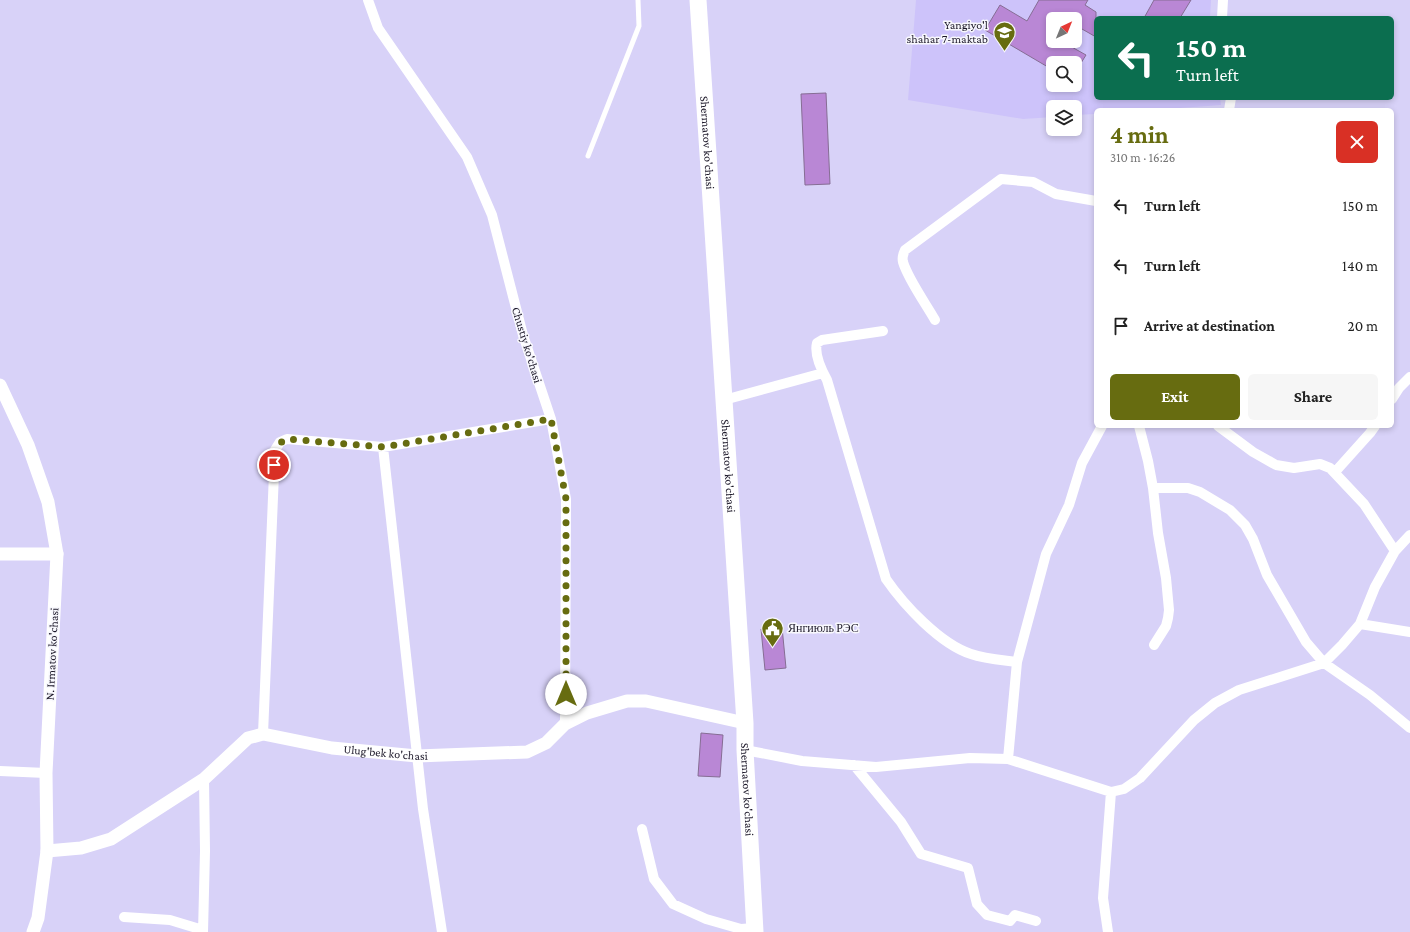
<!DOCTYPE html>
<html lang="en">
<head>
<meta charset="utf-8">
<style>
	body { margin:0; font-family:"Crimson Pro",serif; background:#f6f6f6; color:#222; height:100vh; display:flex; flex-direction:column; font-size:15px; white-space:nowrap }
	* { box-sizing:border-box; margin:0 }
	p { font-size:13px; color:#767676 }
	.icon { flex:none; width:22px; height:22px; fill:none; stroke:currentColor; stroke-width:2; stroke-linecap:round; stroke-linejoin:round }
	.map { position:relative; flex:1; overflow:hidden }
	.side { position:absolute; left:1094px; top:108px; width:300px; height:320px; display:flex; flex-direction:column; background:#fff; border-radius:6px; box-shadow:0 2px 6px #0003 }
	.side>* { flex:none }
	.guide { position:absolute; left:1094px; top:16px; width:300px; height:84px; border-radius:6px; box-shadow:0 2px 6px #0003; background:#0b6e4f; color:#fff; overflow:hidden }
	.needle { width:26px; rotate:43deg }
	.controls { position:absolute; left:1046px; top:12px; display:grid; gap:8px }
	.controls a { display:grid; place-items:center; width:36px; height:36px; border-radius:6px; background:#fff; box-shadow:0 2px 6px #0003; font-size:20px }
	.pin { position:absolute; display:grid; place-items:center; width:34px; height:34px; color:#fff; margin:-17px; border:2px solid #fff; border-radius:50%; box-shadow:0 1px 4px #0007 }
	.me { position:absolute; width:44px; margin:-22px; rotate:0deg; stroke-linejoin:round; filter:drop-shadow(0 0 3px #0008) }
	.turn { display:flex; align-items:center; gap:14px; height:84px; padding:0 16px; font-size:18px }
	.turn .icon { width:52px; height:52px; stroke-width:2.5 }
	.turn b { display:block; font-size:28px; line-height:34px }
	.round { display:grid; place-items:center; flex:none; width:42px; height:42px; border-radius:6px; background:#f6f6f6 }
	.headline { display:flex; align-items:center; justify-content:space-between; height:68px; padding:0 16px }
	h1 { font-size:24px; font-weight:700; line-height:30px; color:#676c10 }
	.action { display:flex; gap:8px; margin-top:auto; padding:8px 16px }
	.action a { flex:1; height:46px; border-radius:6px; background:#676c10; color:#fff; font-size:16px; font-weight:700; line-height:46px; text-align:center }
	.action a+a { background:#f6f6f6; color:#222 }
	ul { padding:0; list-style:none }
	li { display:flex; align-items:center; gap:12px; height:60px; padding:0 16px }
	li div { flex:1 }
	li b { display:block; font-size:15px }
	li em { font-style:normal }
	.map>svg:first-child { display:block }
	.built { fill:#cdc3fa; fill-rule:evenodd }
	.building { fill:#b987d5; stroke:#866d94 }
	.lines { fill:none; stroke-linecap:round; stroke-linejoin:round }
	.service { stroke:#fff; stroke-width:5 }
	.minor { stroke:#fff; stroke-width:10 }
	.tertiary { stroke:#fff; stroke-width:13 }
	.primary { stroke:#fff; stroke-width:17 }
	.route { stroke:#676c10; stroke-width:7; stroke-dasharray:0 12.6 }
	.labels { text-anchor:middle; stroke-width:3; stroke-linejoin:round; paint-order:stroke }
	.poi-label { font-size:12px; fill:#1c1829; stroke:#f8f8fd; text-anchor:end }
	.street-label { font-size:12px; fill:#1c1829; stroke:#f8f8fd }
</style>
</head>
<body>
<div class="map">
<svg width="1410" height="932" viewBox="0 0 1410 932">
	<rect width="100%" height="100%" fill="#d8d2f8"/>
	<path class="built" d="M916 0H1211L1210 18H1096V98H1220L1221 105 1153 110H1096V114L1075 115V107H1053V117L1023 119 908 100ZM1053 19H1075V41H1053ZM1053 63H1075V85H1053Z"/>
	<path class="building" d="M1039 0H1088L1085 5 1096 12V37L1075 25V19H1053V41H1061L1086 55 1081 63H1053V70L985 30 1000 5 1027 21Z
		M1154 0H1191L1180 18H1144Z
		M826 93 830 184 805 185 801 94Z
		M782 627 786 668 765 670 761 629Z
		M701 733 723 735 720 777 698 776Z"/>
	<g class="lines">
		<path class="service" d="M588 156 639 26 638 0"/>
		<path class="minor" d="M368 0 378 28 467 157 492 215 523 335 551 419 566 499 565 724
			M1222 18 1223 0
			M1229 110 1231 98
			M935 320C926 304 908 279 903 262 902 258 903 254 905 250L1001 179 1033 182 1056 194 1096 201
			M883 331 822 340 817 343C814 354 822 371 827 380L886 579C904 605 940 644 971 654 985 659 1002 660 1017 662
			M1392 399 1399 388 1410 377
			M724 400 823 373
			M1139 426 1148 461 1153 488 1158 533 1166 578 1169 610 1168 618 1166 626 1154 645
			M1218 426 1253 452 1276 465 1294 468 1320 464 1330 468 1364 504 1395 551
			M383 447 423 809 442 932
			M1335 472 1370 433 1375 426
			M1153 488H1188L1200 492 1230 510 1245 525 1253 539 1267 575 1306 642 1324 663 1370 695 1410 728
			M1360 624 1410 632
			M263 734 275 450 280 442 287 439 383 447 551 419
			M745 750 802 761 876 767 970 758 1008 759 1111 792 1124 789 1140 778 1194 720 1215 703 1239 690 1324 663 1342 645 1360 624 1375 587 1395 551 1410 535
			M1008 759 1017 662 1046 554 1069 505 1082 463 1102 426
			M854 765 901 822 921 854 968 868 977 904 987 915 1010 921 1015 915 1036 921
			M0 771 46 773
			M642 829 654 879 673 904 706 919 741 929 754 928
			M124 917 170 920 203 930
			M203 932 205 851 204 779
			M1108 932 1103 898 1111 792"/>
		<g class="tertiary">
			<path d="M0 385 28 445 48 502 57 554 46 773 47 851 38 918 33 932"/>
			<path d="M0 554H57"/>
			<path id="s1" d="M47 851 81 848 111 839 204 779 248 738 263 734 332 748 417 756 527 752 546 743 565 724 587 713 627 701H646L745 723"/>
		</g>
		<path class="primary" id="s2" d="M698 0 745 723V750L755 932"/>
	</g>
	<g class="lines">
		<path class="route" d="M274 465C275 452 274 445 287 439L383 447 551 419 566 499V694"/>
	</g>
	<defs>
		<symbol id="school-pin" viewBox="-11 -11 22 30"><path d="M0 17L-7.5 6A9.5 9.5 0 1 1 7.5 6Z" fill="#676c10" stroke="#f8f8fd"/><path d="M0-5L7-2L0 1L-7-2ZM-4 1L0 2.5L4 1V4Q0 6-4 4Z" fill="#fff"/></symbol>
		<symbol id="civic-pin" viewBox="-11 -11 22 30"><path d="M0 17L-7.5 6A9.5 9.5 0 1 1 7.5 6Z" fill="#676c10" stroke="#f8f8fd"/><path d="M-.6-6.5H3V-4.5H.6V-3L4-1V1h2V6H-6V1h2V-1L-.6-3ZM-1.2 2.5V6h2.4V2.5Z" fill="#fff"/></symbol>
	</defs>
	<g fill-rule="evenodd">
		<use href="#school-pin" x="992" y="20" width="25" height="34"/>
		<use href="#civic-pin" x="760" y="616" width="25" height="34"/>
	</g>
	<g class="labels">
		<g class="poi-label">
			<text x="988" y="29">Yangiyo'l<tspan x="988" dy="14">shahar 7-maktab</tspan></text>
			<text x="788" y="632" text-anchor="start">Янгиюль РЭС</text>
		</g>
		<g class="street-label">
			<text dy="4" stroke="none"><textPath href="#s2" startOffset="143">Shermatov ko'chasi</textPath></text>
			<text transform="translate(527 345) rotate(73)" y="4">Chustiy ko'chasi</text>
			<text dy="4" stroke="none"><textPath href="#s2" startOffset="467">Shermatov ko'chasi</textPath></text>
			<text transform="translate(52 654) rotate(-87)" y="4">N. Irmatov ko'chasi</text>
			<text dy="4" stroke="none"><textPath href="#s1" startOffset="376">Ulug'bek ko'chasi</textPath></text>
			<text dy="4" stroke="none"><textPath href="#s2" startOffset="791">Shermatov ko'chasi</textPath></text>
		</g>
	</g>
</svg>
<div class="controls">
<a><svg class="needle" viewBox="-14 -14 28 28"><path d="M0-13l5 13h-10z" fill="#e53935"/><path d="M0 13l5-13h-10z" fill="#767676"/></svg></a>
<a><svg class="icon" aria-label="search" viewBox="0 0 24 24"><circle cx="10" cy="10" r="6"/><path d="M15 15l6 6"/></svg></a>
<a><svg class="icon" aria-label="layers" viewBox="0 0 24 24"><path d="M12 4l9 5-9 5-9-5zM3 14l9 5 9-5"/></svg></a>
</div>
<div class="pin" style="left:274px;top:465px;background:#d93025"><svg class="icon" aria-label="arrive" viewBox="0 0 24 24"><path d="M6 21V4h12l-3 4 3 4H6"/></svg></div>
<svg class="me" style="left:566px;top:694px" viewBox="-20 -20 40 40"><circle r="19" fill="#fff"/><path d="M0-13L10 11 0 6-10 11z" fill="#676c10"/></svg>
<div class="guide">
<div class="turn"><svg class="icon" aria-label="left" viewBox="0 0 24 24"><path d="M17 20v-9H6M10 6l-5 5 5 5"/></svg><div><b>150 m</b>Turn left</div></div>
</div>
<section class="side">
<div class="headline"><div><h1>4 min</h1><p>310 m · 16:26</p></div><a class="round" style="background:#d93025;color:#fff"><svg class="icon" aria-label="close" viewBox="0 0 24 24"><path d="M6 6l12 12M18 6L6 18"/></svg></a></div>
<ul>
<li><svg class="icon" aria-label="left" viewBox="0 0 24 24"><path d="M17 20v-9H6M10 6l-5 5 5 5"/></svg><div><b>Turn left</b></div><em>150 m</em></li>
<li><svg class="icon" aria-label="left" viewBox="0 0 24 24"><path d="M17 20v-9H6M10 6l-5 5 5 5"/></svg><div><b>Turn left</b></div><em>140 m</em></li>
<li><svg class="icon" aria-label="arrive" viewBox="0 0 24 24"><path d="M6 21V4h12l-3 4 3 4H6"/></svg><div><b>Arrive at destination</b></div><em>20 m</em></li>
</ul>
<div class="action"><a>Exit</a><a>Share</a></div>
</section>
</div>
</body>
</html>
